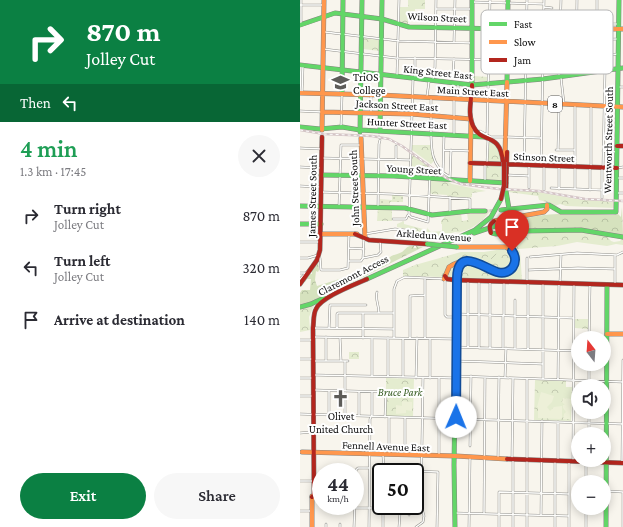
<!DOCTYPE html>
<html lang="en">
<head>
<meta charset="utf-8">
<style>
	body { margin:0; font-family:"Crimson Pro",serif; background:#f7f7f7; color:#2b2b33; height:100vh; display:flex; flex-direction:column; font-size:15px; white-space:nowrap }
	* { box-sizing:border-box; margin:0 }
	p { font-size:13px; color:#7c7c81 }
	.icon { flex:none; width:22px; height:22px; fill:none; stroke:currentColor; stroke-width:2; stroke-linecap:round; stroke-linejoin:round }
	.map { position:relative; flex:1; overflow:hidden }
	.drawer { display:flex; flex-direction:column; background:#fff; width:300px }
	.drawer>* { flex:none }
	.top-card { background:#0b8043; color:#fff; overflow:hidden }
	.needle { width:26px; rotate:343deg }
	.tools { position:absolute; left:271px; top:331px; display:grid; gap:8px }
	.tools a { display:grid; place-items:center; width:40px; height:40px; border-radius:50%; background:#fff; box-shadow:0 2px 10px #0003; font-size:20px }
	.speed { position:absolute; left:12px; top:463px; display:flex; gap:8px; font-size:20px; font-weight:700; text-align:center }
	.speed>* { display:grid; place-content:center; width:52px; height:52px; border-radius:50%; background:#fff; box-shadow:0 2px 10px #0003; line-height:1 }
	.speed small { font-size:10px; font-weight:400 }
	.speed .limit { border:2px solid #111; border-radius:6px; background:#fff; color:#111 }
	.pin { position:absolute; display:grid; place-items:center; width:34px; height:34px; color:#fff; margin:-41px -17px; border-radius:50% 50% 50% 0; rotate:-45deg; box-shadow:0 0 4px #0007 }
	.pin .icon { rotate:45deg }
	.me { position:absolute; width:44px; margin:-22px; rotate:1deg; stroke-linejoin:round; filter:drop-shadow(0 0 3px #0008) }
	.turn { display:flex; align-items:center; gap:14px; height:84px; padding:0 20px; font-size:18px }
	.turn .icon { width:52px; height:52px; stroke-width:2.5 }
	.turn b { display:block; font-size:28px; line-height:34px }
	.then { display:flex; align-items:center; height:38px; padding:0 20px; background:#0003; gap:8px; font-size:15px }
	.round { display:grid; place-items:center; flex:none; width:42px; height:42px; border-radius:21px; background:#f7f7f7 }
	.head { display:flex; align-items:center; justify-content:space-between; height:68px; padding:0 20px }
	h1 { font-size:24px; font-weight:600; line-height:30px; color:#1e9e55 }
	.primary-button { display:flex; gap:8px; margin-top:auto; padding:8px 20px }
	.primary-button a { flex:1; height:46px; border-radius:24px; background:#0b8043; color:#fff; font-size:16px; font-weight:600; line-height:46px; text-align:center }
	.primary-button a+a { background:#f7f7f7; color:#2b2b33 }
	ul { padding:0; list-style:none }
	li { display:flex; align-items:center; gap:12px; height:52px; padding:0 20px }
	li div { flex:1 }
	li b { display:block; font-size:15px }
	li em { font-style:normal }
	main { display:flex; flex:1; min-height:0 }
	.map>svg:first-child { display:block }
	.grass { fill:url(#grass-dots) }
	.forest { fill:url(#forest-crowns) }
	.park { fill:url(#park-crowns) }
	.garden { fill:url(#garden-furrows) }
	.pitch { fill:#edf0d8 }
	.lines { fill:none; stroke-linecap:round; stroke-linejoin:round }
	.street-tunnel { stroke:#d4d2cb; stroke-width:1.5; stroke-dasharray:1.5 1; stroke-linecap:butt }
	.secondary-tunnel { stroke:#d4d2cb; stroke-width:3; stroke-dasharray:3 1.5; stroke-linecap:butt }
	.street-casing { stroke:#91908c; stroke-width:2.5 }
	.fast-casing { stroke:#888683; stroke-width:5 }
	.slow-casing { stroke:#888683; stroke-width:5 }
	.jam-casing { stroke:#888683; stroke-width:5 }
	.street { stroke:#fefefc; stroke-width:1.5 }
	.fast { stroke:#63d668; stroke-width:4 }
	.slow { stroke:#ff974d; stroke-width:4 }
	.jam { stroke:#b3261e; stroke-width:4 }
	.rail-casing { stroke:#d4c5c6; stroke-width:2.5 }
	.rail { stroke:#fff; stroke-width:1; stroke-dasharray:3; stroke-linecap:butt }
	.fast-bridge-casing { stroke:#888683; stroke-width:5; stroke-linecap:butt }
	.jam-bridge-casing { stroke:#888683; stroke-width:5; stroke-linecap:butt }
	.fast-bridge { stroke:#63d668; stroke-width:4 }
	.jam-bridge { stroke:#b3261e; stroke-width:4 }
	.route-casing { stroke:#114b97; stroke-width:10 }
	.route { stroke:#1a73e8; stroke-width:7 }
	.labels { text-anchor:middle; stroke-width:4; stroke-linejoin:round; paint-order:stroke }
	.shield { fill:#fff; stroke:#545454; stroke-width:1 }
	.shield-label { font-size:10px; font-weight:bold; fill:#0a0a0a }
	.street-label { font-size:11px; fill:#0a0a0a; stroke:#fff }
	.poi-label { font-size:11px; fill:#0a0a0a; stroke:#fff; text-anchor:start }
	.park-label { font-size:11px; font-style:italic; fill:#355b21; stroke:#fff }
	.key { fill:#fff; stroke:#b6b6b6; stroke-width:1 }
	.key-label { font-size:11px; fill:#0a0a0a }
</style>
</head>
<body>
<main>
<section class="drawer">
<div class="top-card">
<div class="turn"><svg class="icon" aria-label="right" viewBox="0 0 24 24"><path d="M7 20v-9h11M14 6l5 5-5 5"/></svg><div><b>870 m</b>Jolley Cut</div></div>
<div class="then">Then<svg class="icon" aria-label="left" viewBox="0 0 24 24"><path d="M17 20v-9H6M10 6l-5 5 5 5"/></svg></div>
</div>
<div class="head"><div><h1>4 min</h1><p>1.3 km · 17:45</p></div><a class="round"><svg class="icon" aria-label="close" viewBox="0 0 24 24"><path d="M6 6l12 12M18 6L6 18"/></svg></a></div>
<ul>
<li><svg class="icon" aria-label="right" viewBox="0 0 24 24"><path d="M7 20v-9h11M14 6l5 5-5 5"/></svg><div><b>Turn right</b><p>Jolley Cut</p></div><em>870 m</em></li>
<li><svg class="icon" aria-label="left" viewBox="0 0 24 24"><path d="M17 20v-9H6M10 6l-5 5 5 5"/></svg><div><b>Turn left</b><p>Jolley Cut</p></div><em>320 m</em></li>
<li><svg class="icon" aria-label="arrive" viewBox="0 0 24 24"><path d="M6 21V4h12l-3 4 3 4H6"/></svg><div><b>Arrive at destination</b></div><em>140 m</em></li>
</ul>
<div class="primary-button"><a>Exit</a><a>Share</a></div>
</section>
<div class="map">
<svg width="323" height="527" viewBox="0 0 323 527">
	<defs>
		<pattern id="grass-dots" width="8" height="8" patternUnits="userSpaceOnUse"><rect width="8" height="8" fill="#e4eccf"/><path d="M2 2h.1M6 6h.1" fill="none" stroke="#c2c9b0" stroke-width="1.8" stroke-linecap="round"/></pattern>
		<pattern id="forest-crowns" width="20" height="18" patternUnits="userSpaceOnUse"><rect width="20" height="18" fill="#d6e2be"/><path d="M2 6a3 3 0 1 1 6 0M12 15a3 3 0 1 1 6 0" fill="none" stroke="#b6c1a2"/></pattern>
		<pattern id="park-crowns" width="20" height="18" patternUnits="userSpaceOnUse"><rect width="20" height="18" fill="#e4eccf"/><path d="M2 6a3 3 0 1 1 6 0M12 15a3 3 0 1 1 6 0" fill="none" stroke="#c2c9b0"/></pattern>
		<pattern id="garden-furrows" width="10" height="10" patternUnits="userSpaceOnUse"><rect width="10" height="10" fill="#e4eccf"/><path d="M-1 1l2-2M0 10L10 0M9 11l2-2" fill="none" stroke="#c2c9b0"/></pattern>
	</defs>
	<rect width="100%" height="100%" fill="#f8f5ed"/>
	<path class="grass" d="M92 195H103V202H90V206H80V199L92 200Z
		M158 263 155 278 146 277 150 267Z"/>
	<path class="forest" d="M322 207 323 235 282 229 209 230 212 222C244 211 280 213 313 215L318 214 321 217Z
		M110 246H114V248H116V246L123 247 15 301 0 306V293L2 290H10L11 279H7L5 282 4 281 7 274H12V268L18 260 19 270 18 272 16 271 15 280 17 286 49 276 55 275 89 258C93 254 97 255 102 252 105 250 106 247 110 246Z"/>
	<path class="park" d="M108 0H125V9H115V11H111V13H108V25L100 22V7H108Z
		M64 38 80 40V51L63 49Z
		M174 76 188 77 187 81 174 83Z
		M188 140C199 146 201 151 201 163H188Z
		M112 145H131L134 161 131 164 112 150Z
		M113 155 129 166V172L111 171 112 156Z
		M186 164 201 165V182L185 181Z
		M131 180 147 181 152 184 186 191 172 193V197L167 198V197H148L147 195 132 194 130 193Z
		M208 190 232 191 276 199 315 202V208L266 206 260 204 255 206 251 203 239 200 238 196 208 192Z
		M78 208H92V221H77Z
		M187 209 191 210C185 219 172 230 161 232 159 233 157 232 155 232 151 233 146 235 142 236 139 243 130 242 123 241L122 234 115 233V230H113L97 227V224L104 221V224L127 230 128 227V229L131 232 142 231V224H141V221L146 215 161 213 162 221 168 220 167 213H184Z
		M280 231 307 236 311 241 314 242 320 241 323 238V245L316 244 307 246 277 242 257 246 218 249 220 251 222 280 162 278 159 274C159 270 159 268 162 266 172 255 188 273 199 274 208 275 221 268 217 257 215 253 209 249 206 246H215L214 243 215 238 213 235 214 234 229 232Z
		M203 249C216 252 218 268 205 270 193 272 183 261 172 259 165 258 155 264 148 267L144 277 103 276V270L115 265 161 252H184Z
		M15 303 9 317 10 330 0 332V308Z
		M275 319H288V329L275 328Z
		M49 352H59V359H49Z
		M86 378 114 379 113 417 86 416Z
		M235 380 266 381V387H272L271 421 234 420Z"/>
	<path class="garden" d="M194 253 197 254 196 261H193L190 258 188 262H186L194 267 183 263 185 257H192L188 255Z"/>
	<path class="pitch" d="M241 392 254 396 252 402 247 407 250 411 254 407 262 406V418L260 419 238 418V407H237Z
		M263 398 271 399 270 419H263L264 414 266 412 263 408V405H265L262 402Z
		M102 401 112 402V411L106 410V413L96 414V405L102 406Z"/>
	<g class="lines">
		<path class="street-tunnel" d="M79 139V132"/>
		<path class="secondary-tunnel" d="M185 211 201 210"/>
		<defs>
			<path id="street" d="M1 0V25
				M172 2 244 4
				M0 5H24
				M244 7 252 8
				M136 9H172
				M277 24H318
				M25 32 99 41 172 43
				M277 40 318 39
				M154 42 155 0
				M23 49 96 58 276 61
				M277 58 318 54
				M297 70V0
				M153 73 154 59
				M276 73 277 0
				M97 75 99 0
				M259 75 261 0
				M261 78 264 104
				M133 79 135 67 136 0
				M317 87H323
				M0 92 1 66
				M2 92 3 66
				M127 96 129 82
				M131 98C131 107 131 115 131 124 131 144 129 166 150 177L151 150
				M158 98V84
				M0 111 22 112
				M71 113V95
				M41 127 42 95
				M180 131 191 137H203
				M154 135V99
				M187 135 190 0
				M207 137 241 138
				M0 148 22 149
				M144 150 170 151
				M256 150H275
				M258 150 259 106
				M303 151 317 152
				M22 158 110 160
				M96 159V146
				M187 163 188 141
				M224 165 227 0
				M241 165 244 0
				M0 167 21 168
				M291 167V107
				M303 167 305 71
				M290 168V190
				M317 168 323 167
				M143 172 144 136
				M207 175 229 176
				M317 178H323
				M185 180V164
				M0 186 20 187
				M229 188V165
				M251 188 302 190
				M259 189V167
				M275 189V105
				M244 190V166
				M22 192 91 194 170 199V211
				M316 193H323
				M302 198V168
				M39 206 41 145H61
				M78 207 79 144 80 140
				M150 213V197
				M109 215 113 80 115 77V58
				M109 215 111 217 128 222 130 170
				M93 219H106L108 215H109
				M65 234 95 229 114 231
				M0 242H20
				M49 248 64 249
				M18 257 20 258 21 270H40L48 268 49 234
				M230 257 277 253 317 255 323 252
				M0 258H8L18 255
				M63 258 64 238
				M227 258V282
				M49 261H61L63 258 78 255 81 252 80 241
				M229 270 278 268 315 269
				M0 273H5
				M0 279 8 271
				M145 279V315L147 317H156
				M179 280V348
				M260 283 261 255
				M315 285V255
				M77 292C75 300 79 305 79 313
				M215 300V349
				M158 314 274 318
				M203 315V347
				M204 315V281
				M14 328 94 329
				M29 328 30 305H66
				M37 328V314L38 313H94
				M14 337 156 339
				M26 337V361
				M40 338 41 361
				M63 338V314
				M94 338V289L97 281 105 277 144 279
				M110 338V296L125 295
				M125 338V278
				M289 338 290 284
				M130 339V378
				M0 340H13
				M156 347 278 351
				M168 347V281
				M190 348V282
				M228 349V283
				M0 359H13
				M14 361H48
				M157 361 243 364
				M15 375 155 378
				M72 376V338
				M88 376V338
				M156 376 323 382
				M103 377V339
				M205 377 206 348
				M0 378H12
				M116 378 117 338
				M243 379V283
				M258 379 259 283
				M289 386V364
				M15 390 85 392 86 393 85 417
				M0 396H12
				M0 414 323 424
				M29 415V391
				M45 416V361
				M59 416V392
				M258 422V460
				M0 433 12 432
				M289 434V412
				M170 446 171 376
				M89 453V418
				M105 454V418
				M139 454V378
				M83 455 84 472
				M198 459 199 377
				M212 459 213 378
				M273 461 274 285
				M322 462 323 360
				M84 470 138 472 137 527
				M0 481H12
				M286 482V462
				M307 491 323 492
				M55 508H83
				M0 511H12
				M102 511H108L109 515
				M155 513 269 516
				M184 514 185 378
				M241 515 242 421
				M26 527V524
				M40 527V524
				M54 527 56 470 58 468H70
				M69 527 70 419 72 415V392
				M83 527V506
				M99 527 100 513 103 506
				M116 527 123 522 124 516 121 505 123 378
				M169 527 170 458
				M199 527V492L269 494
				M213 527V459
				M227 527V379
				M255 527V461
				M269 527V461
				M286 527V508
				M323 527V492"/>
			<path id="fast" d="M172 0V85
				M0 25 35 13 82 19 109 27 204 29
				M0 65 172 85 243 79 323 68
				M207 82 208 0
				M42 94 43 0
				M0 127 20 129 42 127 60 130 184 137
				M80 130 82 0
				M60 132 62 0
				M21 175 94 176 206 183
				M206 191 209 209
				M0 206 105 208 132 215 170 211H185
				M201 210 249 205 261 212H316L319 0
				M0 224H21
				M174 233 223 217
				M192 233 196 234 223 231 281 230 323 237
				M67 279 175 230 191 217 201 199
				M0 307 11 304 24 298
				M155 527 154 465 157 278 158 268 165 261
				M306 527 307 285"/>
			<path id="slow" d="M204 29H323
				M0 93 80 95 323 107
				M22 112 112 114 171 119 170 181
				M22 130 24 0
				M61 138 65 238
				M205 155 207 82
				M194 221 244 212 247 209V205
				M20 234H57
				M144 279 149 267C155 263 162 260 170 261 182 262 201 282 212 267 216 263 216 258 214 253L206 247H157
				M307 334H323
				M2 452 156 456 207 459
				M12 496V527"/>
			<path id="jam" d="M172 85C172 98 167 114 173 126 182 145 200 131 203 162
				M317 146H323
				M170 163 317 168
				M206 188 207 152
				M55 234 69 240 127 244
				M145 276 147 279 155 280 323 285
				M0 284 17 260 20 250 22 137
				M207 459 323 463
				M12 497 14 495 13 328C14 322 13 314 16 309 21 297 54 285 67 279"/>
		</defs>
		<use href="#street" class="street-casing"/>
		<use href="#fast" class="fast-casing"/>
		<use href="#slow" class="slow-casing"/>
		<use href="#jam" class="jam-casing"/>
		<use href="#street" class="street"/>
		<use href="#fast" class="fast"/>
		<use href="#slow" class="slow"/>
		<use href="#jam" class="jam"/>
		<defs>
			<path id="rail" d="M0 130 24 134 72 136 89 139 102 146 146 178 161 184 199 189 239 191 285 199 323 201"/>
		</defs>
		<use href="#rail" class="rail-casing"/>
		<use href="#rail" class="rail"/>
		<defs>
			<path id="fast-bridge" d="M127 244 157 247"/>
			<path id="jam-bridge" d="M201 199 204 186V162
				M191 233C189 227 189 225 194 221"/>
		</defs>
		<use href="#fast-bridge" class="fast-bridge-casing"/>
		<use href="#jam-bridge" class="jam-bridge-casing"/>
		<use href="#fast-bridge" class="fast-bridge"/>
		<use href="#jam-bridge" class="jam-bridge"/>
	</g>
	<g class="lines">
		<defs>
			<path id="route" d="M156 417 157 278C158 247 182 267 197 272 211 276 220 262 212 251"/>
		</defs>
		<use href="#route" class="route-casing"/>
		<use href="#route" class="route"/>
	</g>
	<defs>
		<symbol id="university-bare" viewBox="-9 -9 18 18"><path d="M0-5L7-2L0 1L-7-2ZM-4 1L0 2.5L4 1V4Q0 6-4 4Z" fill="#5d5c59" stroke="#fff" stroke-width="2.5" paint-order="stroke"/></symbol>
		<symbol id="church-bare" viewBox="-9 -9 18 18"><path d="M-1.2-6h2.4v3.5h3.3v2.4h-3.3V6h-2.4V-.1h-3.3v-2.4h3.3Z" fill="#5d5c59" stroke="#fff" stroke-width="2.5" paint-order="stroke"/></symbol>
	</defs>
	<g fill-rule="evenodd">
		<use href="#university-bare" x="28" y="70" width="25" height="25"/>
		<use href="#church-bare" x="28" y="386" width="25" height="25"/>
	</g>
	<g class="labels">
		<rect class="shield" x="248" y="96" width="14" height="16" rx="3"/>
		<g class="shield-label">
			<text x="255" y="108">8</text>
		</g>
		<g class="street-label">
			<text transform="translate(137 17) rotate(3)" y="4">Wilson Street</text>
			<text transform="translate(138 72) rotate(6)" y="4">King Street East</text>
			<text transform="translate(173 91) rotate(3)" y="4">Main Street East</text>
			<text transform="translate(97 105) rotate(3)" y="4">Jackson Street East</text>
			<text transform="translate(107 123) rotate(3)" y="4">Hunter Street East</text>
			<text transform="translate(308 140) rotate(-89)" y="4">Wentworth Street South</text>
			<text transform="translate(244 157) rotate(2)" y="4">Stinson Street</text>
			<text transform="translate(114 169) rotate(3)" y="4">Young Street</text>
			<text transform="translate(54 188) rotate(-92)" y="4">John Street South</text>
			<text transform="translate(12 196) rotate(-89)" y="4">James Street South</text>
			<text transform="translate(134 235) rotate(4)" y="4">Arkledun Avenue</text>
			<text transform="translate(53 275) rotate(-27)" y="4">Claremont Access</text>
			<text transform="translate(86 446) rotate(2)" y="4">Fennell Avenue East</text>
		</g>
		<g class="poi-label">
			<text x="53" y="81">TriOS<tspan x="53" dy="13">College</tspan></text>
			<text x="41" y="420" text-anchor="middle">Olivet<tspan x="41" dy="13">United Church</tspan></text>
		</g>
		<g class="park-label">
			<text x="100" y="396">Bruce Park</text>
		</g>
	</g>
	<rect x="181" y="10" width="132" height="64" rx="6" class="key"/>
	<rect x="189" y="22" width="18" height="4" fill="#63d668"/>
	<rect x="189" y="40" width="18" height="4" fill="#ff974d"/>
	<rect x="189" y="58" width="18" height="4" fill="#b3261e"/>
	<g class="key-label">
		<text x="214" y="28">Fast</text>
		<text x="214" y="46">Slow</text>
		<text x="214" y="64">Jam</text>
	</g>
</svg>
<div class="tools">
<a><svg class="needle" viewBox="-14 -14 28 28"><path d="M0-13l5 13h-10z" fill="#e53935"/><path d="M0 13l5-13h-10z" fill="#7c7c81"/></svg></a>
<a><svg class="icon" aria-label="sound" viewBox="0 0 24 24"><path d="M4 9h4l5-4v14l-5-4H4zM17 9q2 3 0 6"/></svg></a>
<a>+</a>
<a>−</a>
</div>
<div class="speed"><div>44<small>km/h</small></div><div class="limit">50</div></div>
<div class="pin" style="left:212px;top:251px;background:#d93025"><svg class="icon" aria-label="arrive" viewBox="0 0 24 24"><path d="M6 21V4h12l-3 4 3 4H6"/></svg></div>
<svg class="me" style="left:156px;top:417px" viewBox="-20 -20 40 40"><circle r="19" fill="#fff"/><path d="M0-13L10 11 0 6-10 11z" fill="#1a73e8"/></svg>
</div>
</main>
</body>
</html>
